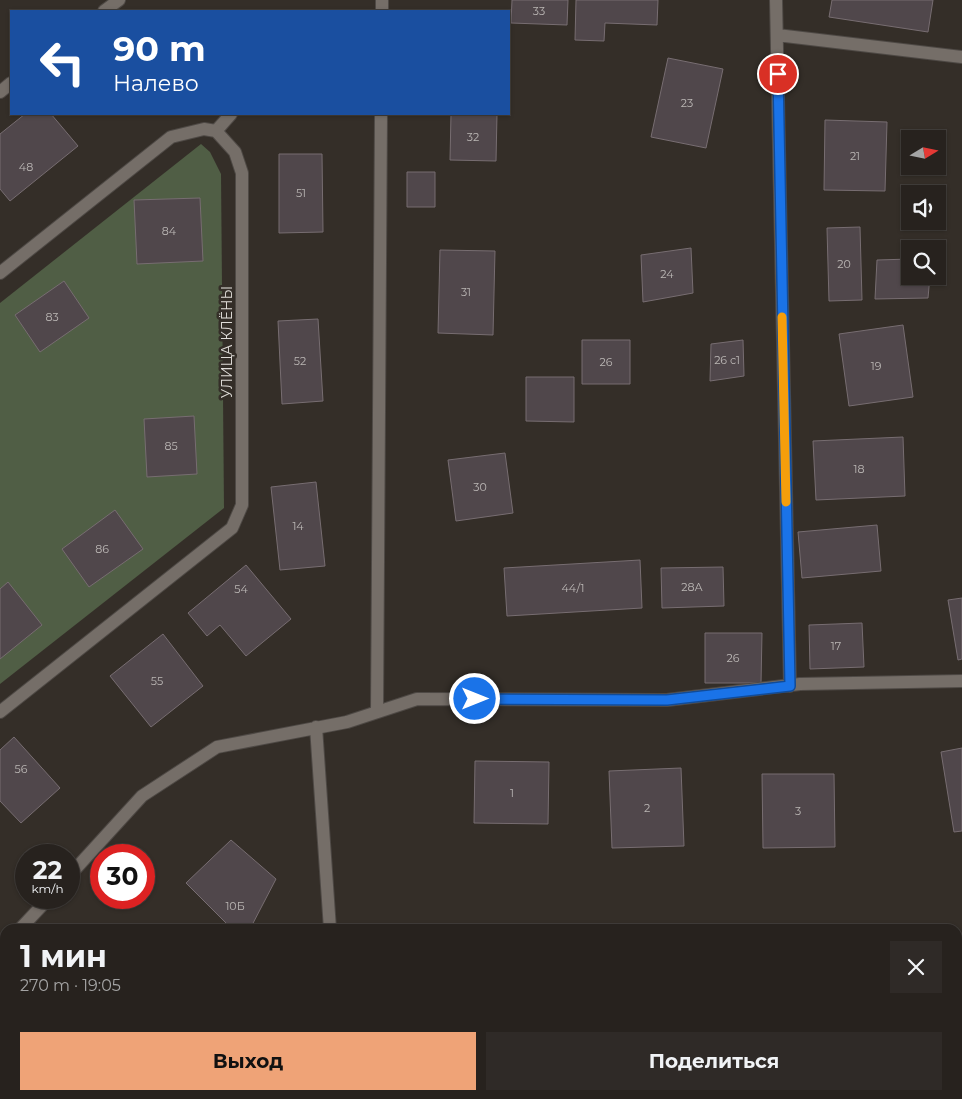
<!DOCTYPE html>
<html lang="ru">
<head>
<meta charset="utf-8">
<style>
	body { margin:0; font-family:Montserrat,sans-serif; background:#2f2a27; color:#f1f3f6; height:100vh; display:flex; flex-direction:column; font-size:19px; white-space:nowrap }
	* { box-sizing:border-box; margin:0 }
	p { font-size:16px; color:#a4a4a4 }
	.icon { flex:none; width:28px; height:28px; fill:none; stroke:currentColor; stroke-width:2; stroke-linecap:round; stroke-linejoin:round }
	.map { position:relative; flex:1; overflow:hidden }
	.details { position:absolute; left:0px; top:924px; width:962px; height:176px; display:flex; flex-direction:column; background:#27221e; border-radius:15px 15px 0 0; box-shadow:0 1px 4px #0004,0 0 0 1px #433f3c }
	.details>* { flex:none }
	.banner { position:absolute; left:10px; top:10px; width:500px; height:105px; border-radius:0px; box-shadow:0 1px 4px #0004,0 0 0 1px #433f3c; background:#1a4fa0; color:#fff; overflow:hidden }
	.needle { width:32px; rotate:80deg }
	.tools { position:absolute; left:901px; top:130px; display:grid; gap:10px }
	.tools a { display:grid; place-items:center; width:45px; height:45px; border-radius:0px; background:#27221e; box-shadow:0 1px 4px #0004,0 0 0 1px #433f3c; font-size:25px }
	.speed { position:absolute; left:15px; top:844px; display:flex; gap:10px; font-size:25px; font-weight:700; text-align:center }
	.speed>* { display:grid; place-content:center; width:65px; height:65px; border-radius:50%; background:#27221e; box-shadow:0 1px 4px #0004,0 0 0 1px #433f3c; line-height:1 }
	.speed small { font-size:12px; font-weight:400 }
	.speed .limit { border:8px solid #d22; background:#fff; color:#111 }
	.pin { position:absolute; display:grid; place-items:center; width:42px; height:42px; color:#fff; margin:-21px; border:2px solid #fff; border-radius:50%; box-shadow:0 1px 5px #0007 }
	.me { position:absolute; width:55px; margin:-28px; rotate:90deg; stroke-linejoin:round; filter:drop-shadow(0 0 4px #0008) }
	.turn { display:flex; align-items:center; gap:18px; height:105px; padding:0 20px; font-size:22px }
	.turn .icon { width:65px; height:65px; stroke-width:2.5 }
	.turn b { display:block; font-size:35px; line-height:42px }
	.round { display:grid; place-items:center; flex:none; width:52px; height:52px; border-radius:0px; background:#2f2a27 }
	.overview { display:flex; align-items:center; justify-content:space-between; height:85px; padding:0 20px }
	h1 { font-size:30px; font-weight:700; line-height:38px }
	.cta { display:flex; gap:10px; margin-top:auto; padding:10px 20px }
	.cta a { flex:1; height:58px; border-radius:0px; background:#efa377; color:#111; font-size:20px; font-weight:700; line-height:58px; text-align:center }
	.cta a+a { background:#2f2a27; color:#f1f3f6 }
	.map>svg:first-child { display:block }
	.green { fill:#505e45 }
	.building { fill:#50474b; stroke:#776d71 }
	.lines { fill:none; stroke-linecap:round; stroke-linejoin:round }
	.service-casing { stroke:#4e4945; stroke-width:14 }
	.minor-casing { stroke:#4e4945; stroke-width:14 }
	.service { stroke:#756e68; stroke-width:12 }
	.minor { stroke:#756e68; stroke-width:12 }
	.route-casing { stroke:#114b97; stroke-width:12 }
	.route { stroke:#1a73e8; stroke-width:9 }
	.slow { stroke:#f59e0b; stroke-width:9 }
	.labels { text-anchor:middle; stroke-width:5; stroke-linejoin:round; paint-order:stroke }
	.number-label { font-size:11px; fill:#bbb7b5 }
	.street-label { font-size:14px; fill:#dfdcd8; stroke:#342e28 }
</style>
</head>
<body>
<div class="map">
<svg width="962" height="1099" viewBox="0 0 962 1099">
	<rect width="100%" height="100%" fill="#342e28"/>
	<path class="green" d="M201 144 210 152 221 174 224 508 0 684V303Z"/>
	<path class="building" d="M512 0H568L567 25 511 23Z
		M576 0H658L657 25 605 23 604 41 575 40Z
		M832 0H933L928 32 829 17Z
		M668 58 723 69 706 148 651 137Z
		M25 114H51L78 146 10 201 0 189V134Z
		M451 114H497L496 161 450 160Z
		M825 120 887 122 885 191 824 190Z
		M279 154H322L323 232 279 233Z
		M407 172H435V207H407Z
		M200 198 203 261 137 264 134 200Z
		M860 227 862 300 829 301 827 228Z
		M691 248 693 293 643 302 641 255Z
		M440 250 495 251 493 335 438 333Z
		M910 259V276H930L928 298 875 299 877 260Z
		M64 281 89 318 40 352 15 315Z
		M318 319 323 401 282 404 278 321Z
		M903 325 913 397 849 406 839 334Z
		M582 340H630V384H582Z
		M743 340 744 376 710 381 711 344Z
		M526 377H574V422L526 421Z
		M194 416 197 474 147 477 144 419Z
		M903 437 905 496 816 500 813 441Z
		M505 453 513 513 456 521 448 460Z
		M316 482 325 566 280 570 271 487Z
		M115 510 143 549 89 587 62 549Z
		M877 525 881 571 802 578 798 532Z
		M640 560 642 608 507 616 504 568Z
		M246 565 291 619 246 656 220 625 207 636 188 613Z
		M723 567 724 606 662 608 661 568Z
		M8 582 42 625 0 659V589Z
		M962 598V659L958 660 948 600Z
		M862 623 864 667 810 669 809 625Z
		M705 633H762L761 683H705Z
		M163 634 203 686 151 727 110 676Z
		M14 737 60 788 21 823 0 801V750Z
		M962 748V831L954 832 941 752Z
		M475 761 549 762 548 824 474 823Z
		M681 768 684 846 612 848 609 771Z
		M762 774H834L835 847 763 848Z
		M231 840 276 879 250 929H232L186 883Z
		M531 1095H591V1099H531Z
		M296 1098H333V1099H296Z"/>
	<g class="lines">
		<defs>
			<path id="service" d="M216 131 231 114"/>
			<path id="minor" d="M776 0 790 686
				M104 11 119 0
				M382 11V0
				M777 35 962 57
				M0 92 11 83
				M0 273 171 137 204 129 216 131 235 152 242 173V505L232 528 0 712
				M377 712 381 114
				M316 727 330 929
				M69 876 142 796 217 747 347 722 417 699 667 700 800 684 962 681
				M20 929 49 898
				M0 951 5 946
				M379 1095 395 1099
				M887 1095 902 1099"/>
		</defs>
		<use href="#service" class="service-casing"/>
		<use href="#minor" class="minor-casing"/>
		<use href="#service" class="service"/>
		<use href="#minor" class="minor"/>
	</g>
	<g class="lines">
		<defs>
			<path id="route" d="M475 699 667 700 790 686 778 74"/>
		</defs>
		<use href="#route" class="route-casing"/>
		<use href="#route" class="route"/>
		<path class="slow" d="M782 317 786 502"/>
	</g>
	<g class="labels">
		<g class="number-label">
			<text x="539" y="15">33</text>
			<text x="687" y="107">23</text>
			<text x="473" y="141">32</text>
			<text x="855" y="160">21</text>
			<text x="26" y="171">48</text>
			<text x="301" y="197">51</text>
			<text x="169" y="235">84</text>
			<text x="844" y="268">20</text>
			<text x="667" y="278">24</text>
			<text x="466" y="296">31</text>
			<text x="52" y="321">83</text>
			<text x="727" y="364">26 с1</text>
			<text x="300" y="365">52</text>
			<text x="606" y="366">26</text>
			<text x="876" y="370">19</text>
			<text x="171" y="450">85</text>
			<text x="859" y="473">18</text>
			<text x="480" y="491">30</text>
			<text x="298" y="530">14</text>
			<text x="102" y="553">86</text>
			<text x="692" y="591">28А</text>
			<text x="573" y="592">44/1</text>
			<text x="241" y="593">54</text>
			<text x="836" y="650">17</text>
			<text x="733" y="662">26</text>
			<text x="157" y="685">55</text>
			<text x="21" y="773">56</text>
			<text x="512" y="797">1</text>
			<text x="647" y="812">2</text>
			<text x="798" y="815">3</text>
			<text x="235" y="910">10Б</text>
		</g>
		<g class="street-label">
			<text transform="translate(227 342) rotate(-90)" y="5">УЛИЦА КЛЁНЫ</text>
		</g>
	</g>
</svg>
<div class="tools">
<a><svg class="needle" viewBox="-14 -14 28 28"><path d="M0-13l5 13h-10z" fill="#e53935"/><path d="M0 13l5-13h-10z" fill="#a4a4a4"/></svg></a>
<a><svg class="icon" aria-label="sound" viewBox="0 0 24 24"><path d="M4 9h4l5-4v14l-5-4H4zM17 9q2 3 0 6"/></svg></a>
<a><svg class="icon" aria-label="search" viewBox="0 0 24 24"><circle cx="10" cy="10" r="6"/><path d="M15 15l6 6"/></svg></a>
</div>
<div class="speed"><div>22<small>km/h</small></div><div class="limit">30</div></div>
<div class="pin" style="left:778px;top:74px;background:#d93025"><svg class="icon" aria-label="arrive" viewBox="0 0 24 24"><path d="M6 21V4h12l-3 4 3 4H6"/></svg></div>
<svg class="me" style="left:475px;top:699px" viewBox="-20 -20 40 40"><circle r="17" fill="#1a73e8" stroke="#fff" stroke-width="3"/><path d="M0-11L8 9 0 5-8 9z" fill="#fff"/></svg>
<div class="banner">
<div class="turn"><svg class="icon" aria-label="left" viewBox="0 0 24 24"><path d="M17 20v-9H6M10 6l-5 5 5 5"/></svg><div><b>90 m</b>Налево</div></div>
</div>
<section class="details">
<div class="overview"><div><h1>1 мин</h1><p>270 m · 19:05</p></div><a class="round"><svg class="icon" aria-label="close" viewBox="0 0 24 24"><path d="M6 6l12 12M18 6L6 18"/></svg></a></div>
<div class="cta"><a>Выход</a><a>Поделиться</a></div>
</section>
</div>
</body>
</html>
